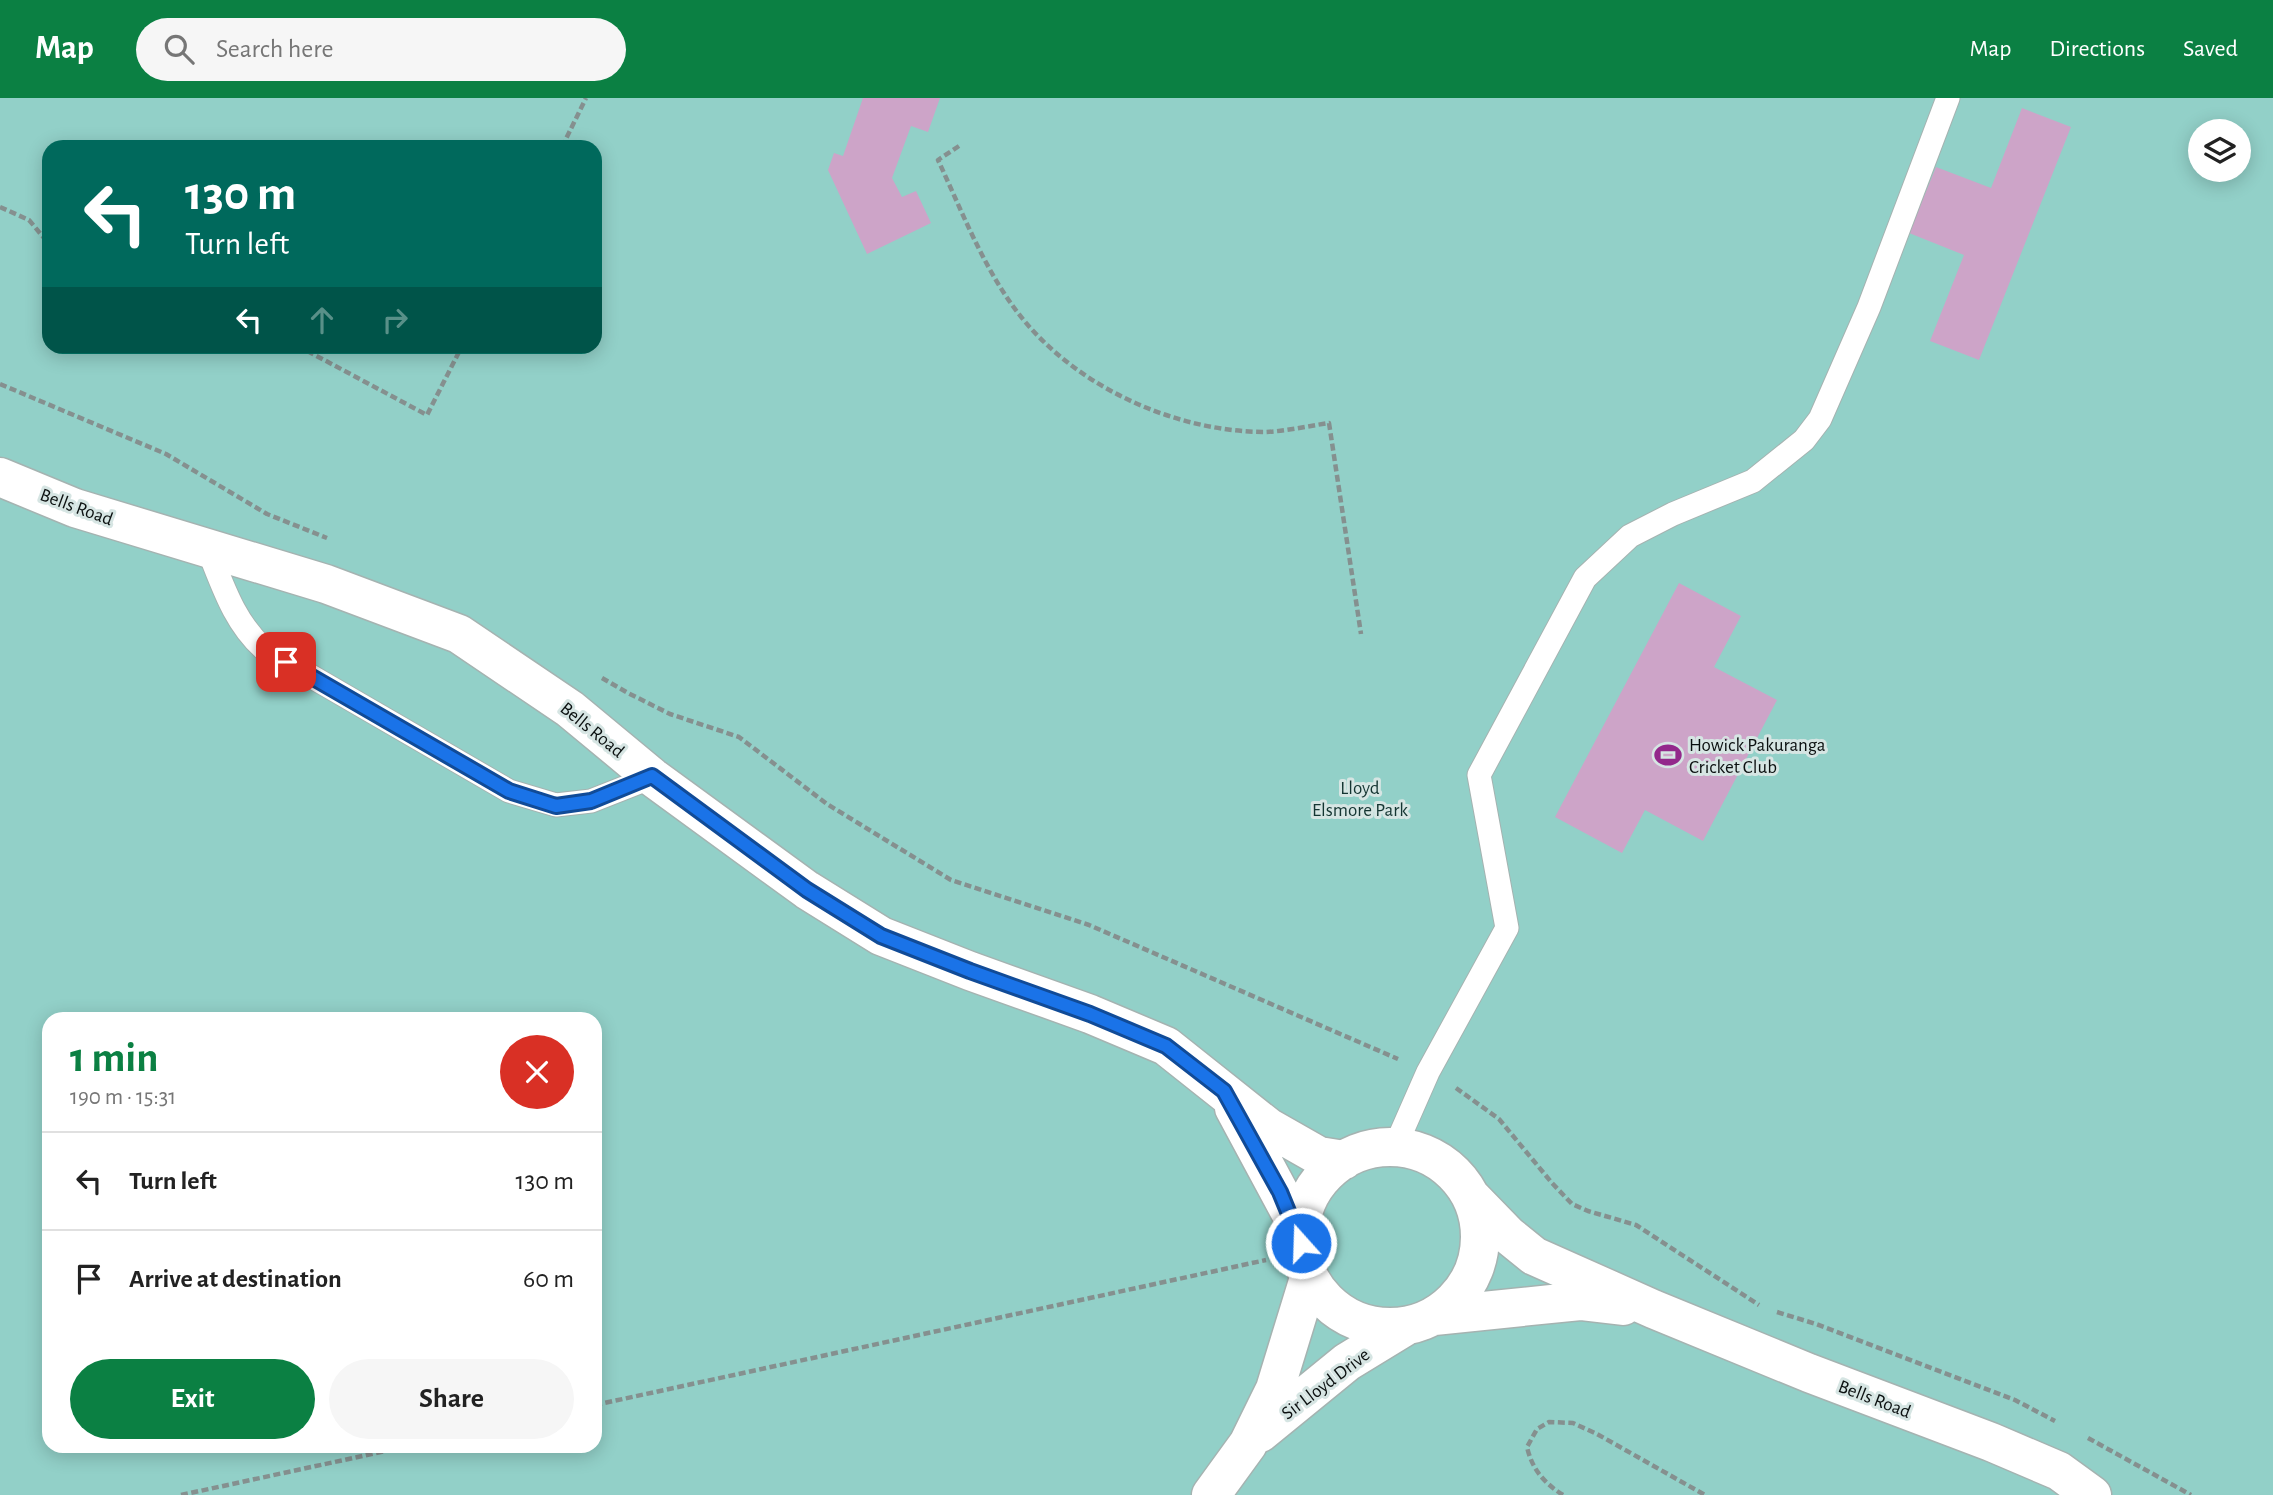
<!DOCTYPE html>
<html lang="en">
<head>
<meta charset="utf-8">
<style>
	body { margin:0; font-family:"Alegreya Sans",sans-serif; background:#f6f6f6; color:#222; height:100vh; display:flex; flex-direction:column; font-size:26px; white-space:nowrap }
	* { box-sizing:border-box; margin:0 }
	p { font-size:23px; color:#767676 }
	.icon { flex:none; width:38px; height:38px; fill:none; stroke:currentColor; stroke-width:2; stroke-linecap:round; stroke-linejoin:round }
	.map { position:relative; flex:1; overflow:hidden }
	.drawer { position:absolute; left:42px; top:914px; width:560px; height:441px; display:flex; flex-direction:column; background:#fff; border-radius:21px; box-shadow:0 4px 18px #0003 }
	.drawer>* { flex:none }
	.top-card { position:absolute; left:42px; top:42px; width:560px; height:214px; border-radius:21px; box-shadow:0 4px 18px #0003; background:#00695c; color:#fff; overflow:hidden }
	.buttons { position:absolute; left:2188px; top:21px; display:grid; gap:14px }
	.buttons a { display:grid; place-items:center; width:63px; height:63px; border-radius:50%; background:#fff; box-shadow:0 4px 18px #0003; font-size:35px }
	.pin { position:absolute; display:grid; place-items:center; width:60px; height:60px; color:#fff; margin:-30px; border-radius:14px; box-shadow:0 4px 10px #0006 }
	.me { position:absolute; width:77px; margin:-38px; rotate:340deg; stroke-linejoin:round; filter:drop-shadow(0 0 5px #0008) }
	.turn { display:flex; align-items:center; gap:24px; height:147px; padding:0 28px; font-size:32px }
	.turn .icon { width:91px; height:91px; stroke-width:2.5 }
	.turn b { display:block; font-size:49px; line-height:60px }
	.lanes { display:flex; align-items:center; height:66px; padding:0 28px; background:#0003; justify-content:center; gap:35px; direction:ltr }
	.lanes .off { opacity:.35 }
	.round { display:grid; place-items:center; flex:none; width:74px; height:74px; border-radius:37px; background:#f6f6f6 }
	.summary { display:flex; align-items:center; justify-content:space-between; height:119px; padding:0 28px }
	h1 { font-size:42px; font-weight:700; line-height:52px; color:#0b8043 }
	.cta { display:flex; gap:14px; margin-top:auto; padding:14px 28px }
	.cta a { flex:1; height:80px; border-radius:42px; background:#0b8043; color:#fff; font-size:28px; font-weight:700; line-height:80px; text-align:center }
	.cta a+a { background:#f6f6f6; color:#222 }
	ul { padding:0; list-style:none }
	li { display:flex; align-items:center; gap:21px; height:98px; padding:0 28px; border-top:2px solid #e0e0e0 }
	li div { flex:1 }
	li b { display:block; font-size:26px }
	li em { font-style:normal }
	header { display:flex; align-items:center; gap:42px; box-sizing:border-box; height:98px; padding:0 35px; background:#0b8043; color:#fff }
	header strong { font-size:33px }
	nav { display:flex; gap:38px; margin-inline-start:auto; font-size:24px }
	.search { width:490px; height:63px; background:#f6f6f6; display:flex; align-items:center; gap:18px; box-sizing:border-box; padding:0 24px; border-radius:38px; color:#767676; font-size:26px }
	.map>svg:first-child { display:block }
	.green { fill:#92d0c8; fill-rule:evenodd }
	.building { fill:#cda4c8 }
	.lines { fill:none; stroke-linecap:round; stroke-linejoin:round }
	.service-casing { stroke:#a5b3b1; stroke-width:25 }
	.minor-casing { stroke:#a5b3b1; stroke-width:41 }
	.path { stroke:#85908f; stroke-width:4.5; stroke-dasharray:7 3.5; stroke-linecap:butt }
	.service { stroke:#fff; stroke-width:23 }
	.minor { stroke:#fff; stroke-width:38 }
	.route-casing { stroke:#114b97; stroke-width:18 }
	.route { stroke:#1a73e8; stroke-width:12 }
	.labels { text-anchor:middle; stroke-width:6; stroke-linejoin:round; paint-order:stroke }
	.street-label { font-size:19px; fill:#0b1010; stroke:#d6e5e3 }
	.poi-label { font-size:19px; fill:#0b1010; stroke:#d6e5e3; text-anchor:start }
	.park-label { font-size:19px; fill:#143532; stroke:#d6e5e3 }
</style>
</head>
<body>
<header>
<strong>Map</strong>
<div class="search"><svg class="icon" aria-label="search" viewBox="0 0 24 24"><circle cx="10" cy="10" r="6"/><path d="M15 15l6 6"/></svg>Search here</div>
<nav><a>Map</a><a>Directions</a><a>Saved</a></nav>
</header>
<div class="map">
<svg width="2273" height="1397" viewBox="0 0 2273 1397">
	<rect width="100%" height="100%" fill="#d6e5e3"/>
	<path class="green" d="M0 0H2273V1397H0ZM2200 33H2238V72H2200ZM49 49H595V248H49ZM49 920H595V1348H49Z"/>
	<path class="building" d="M863 0H940L928 34 911 28 892 80 902 99 916 93 931 125 867 156 828 72 834 55 843 58Z
		M2022 10 2071 29 1979 262 1930 243 1964 157 1909 135 1936 69 1991 90Z
		M1679 485 1741 518 1714 569 1777 602 1703 743 1645 712 1622 755 1555 719Z"/>
	<g class="lines">
		<defs>
			<path id="service" d="M208 451C223 488 234 524 264 551L509 693 556 707 591 703 652 679
				M1395 1049 1428 974 1507 830 1479 677 1585 480 1630 438 1673 416 1753 383 1804 342 1820 321 1869 209 1948 0"/>
			<path id="minor" d="M0 379 75 410 326 486 459 536 570 611 652 679 807 792 881 838 970 873 1090 916 1166 948 1268 1029 1319 1058 1344 1062
				M1234 1010 1291 1116 1301 1145
				M1300 1139a90 90 0 1 1 180 0a90 90 0 1 1-180 0Z
				M1472 1100 1508 1137 1534 1158 1653 1211 1809 1275 1991 1344 2059 1373 2092 1397
				M1434 1218 1580 1203 1623 1208
				M1260 1335 1347 1264 1406 1228
				M1211 1397 1248 1346 1275 1291 1309 1180"/>
		</defs>
		<use href="#service" class="service-casing"/>
		<use href="#minor" class="minor-casing"/>
		<path class="path" d="M959 48 938 62C960 109 980 161 1010 204 1065 284 1170 334 1266 334 1287 333 1308 328 1329 325L1361 536
			M562 49 586 0
			M0 109 29 122 49 146
			M280 248 287 252 291 248
			M298 248 427 317 462 248
			M0 286 166 356 267 416 327 440
			M602 580 628 595 670 616 739 639 827 706 951 782 1089 827 1398 961
			M1456 990 1499 1021 1552 1085 1572 1106 1588 1113 1636 1127 1759 1207
			M1777 1214 1816 1226 2015 1302 2055 1323
			M595 1307 1266 1162
			M2088 1340 2191 1397
			M181 1397 409 1348
			M1563 1397C1544 1385 1532 1371 1527 1349L1537 1331 1549 1324 1573 1325 1597 1336 1705 1397"/>
		<use href="#service" class="service"/>
		<use href="#minor" class="minor"/>
	</g>
	<g class="lines">
		<defs>
			<path id="route" d="M286 564 509 693 556 708 591 703 652 678 807 792 881 838 970 873 1090 916 1166 948 1224 993 1280 1094 1301 1145"/>
		</defs>
		<use href="#route" class="route-casing"/>
		<use href="#route" class="route"/>
	</g>
	<defs>
		<symbol id="stadium-bare" viewBox="-9 -9 18 18"><path d="M0-5a6.5 5 0 1 0 0 10a6.5 5 0 1 0 0-10ZM-3.5-1.8h7v3.6h-7Z" fill="#93288b" stroke="#d6e5e3" stroke-width="2.5" paint-order="stroke"/></symbol>
	</defs>
	<g fill-rule="evenodd">
		<use href="#stadium-bare" x="1649" y="638" width="38" height="38"/>
	</g>
	<g class="labels">
		<g class="street-label">
			<text transform="translate(77 408) rotate(20)" y="7">Bells Road</text>
			<text transform="translate(593 631) rotate(39)" y="7">Bells Road</text>
			<text transform="translate(1325 1285) rotate(-37)" y="7">Sir Lloyd Drive</text>
			<text transform="translate(1875 1300) rotate(21)" y="7">Bells Road</text>
		</g>
		<g class="poi-label">
			<text x="1689" y="653">Howick Pakuranga<tspan x="1689" dy="22">Cricket Club</tspan></text>
		</g>
		<g class="park-label">
			<text x="1360" y="696">Lloyd<tspan x="1360" dy="22">Elsmore Park</tspan></text>
		</g>
	</g>
</svg>
<div class="buttons">
<a><svg class="icon" aria-label="layers" viewBox="0 0 24 24"><path d="M12 4l9 5-9 5-9-5zM3 14l9 5 9-5"/></svg></a>
</div>
<div class="pin" style="left:286px;top:564px;background:#d93025"><svg class="icon" aria-label="arrive" viewBox="0 0 24 24"><path d="M6 21V4h12l-3 4 3 4H6"/></svg></div>
<svg class="me" style="left:1301px;top:1145px" viewBox="-20 -20 40 40"><circle r="17" fill="#1a73e8" stroke="#fff" stroke-width="3"/><path d="M0-11L8 9 0 5-8 9z" fill="#fff"/></svg>
<div class="top-card">
<div class="turn"><svg class="icon" aria-label="left" viewBox="0 0 24 24"><path d="M17 20v-9H6M10 6l-5 5 5 5"/></svg><div><b>130 m</b>Turn left</div></div>
<div class="lanes"><svg class="icon" aria-label="left" viewBox="0 0 24 24"><path d="M17 20v-9H6M10 6l-5 5 5 5"/></svg><svg class="icon off" aria-label="ahead" viewBox="0 0 24 24"><path d="M12 20V5M6 11l6-6 6 6"/></svg><svg class="icon off" aria-label="right" viewBox="0 0 24 24"><path d="M7 20v-9h11M14 6l5 5-5 5"/></svg></div>
</div>
<section class="drawer">
<div class="summary"><div><h1>1 min</h1><p>190 m · 15:31</p></div><a class="round" style="background:#d93025;color:#fff"><svg class="icon" aria-label="close" viewBox="0 0 24 24"><path d="M6 6l12 12M18 6L6 18"/></svg></a></div>
<ul>
<li><svg class="icon" aria-label="left" viewBox="0 0 24 24"><path d="M17 20v-9H6M10 6l-5 5 5 5"/></svg><div><b>Turn left</b></div><em>130 m</em></li>
<li><svg class="icon" aria-label="arrive" viewBox="0 0 24 24"><path d="M6 21V4h12l-3 4 3 4H6"/></svg><div><b>Arrive at destination</b></div><em>60 m</em></li>
</ul>
<div class="cta"><a>Exit</a><a>Share</a></div>
</section>
</div>
</body>
</html>
